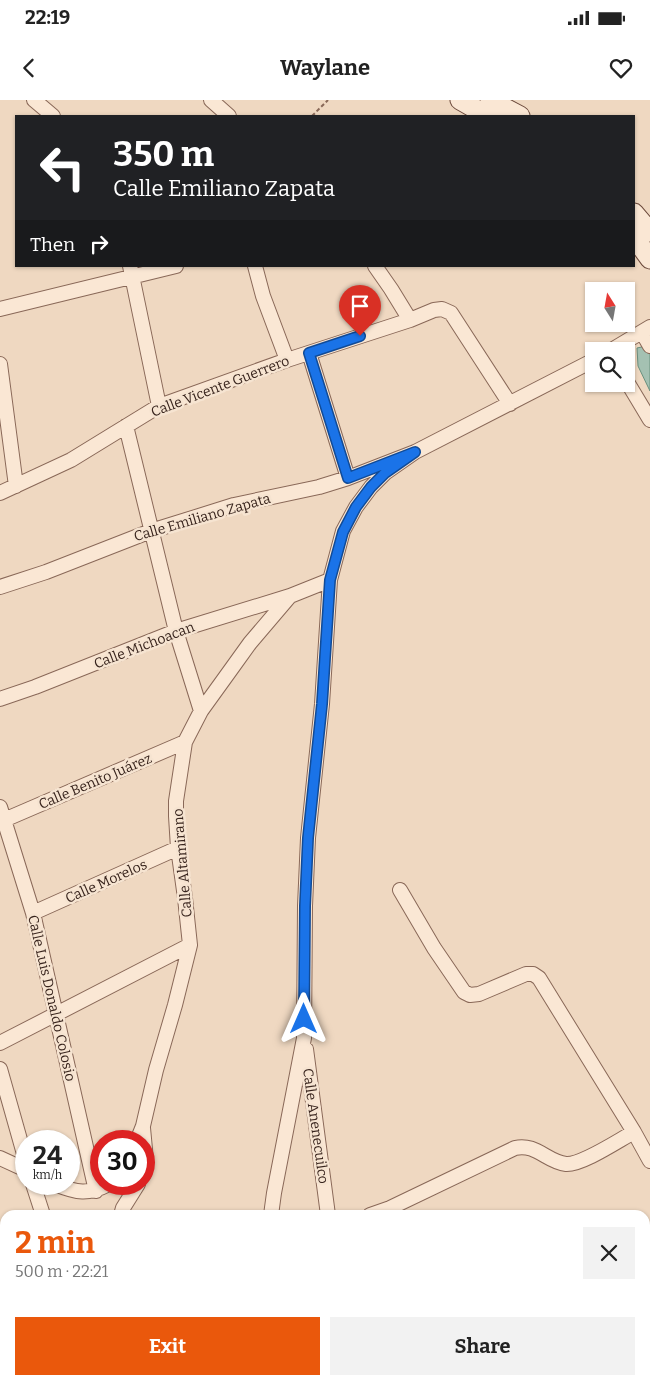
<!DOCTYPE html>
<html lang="en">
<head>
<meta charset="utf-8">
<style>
	body { margin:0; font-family:Bitter,serif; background:#f2f2f2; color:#222; height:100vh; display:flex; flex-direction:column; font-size:19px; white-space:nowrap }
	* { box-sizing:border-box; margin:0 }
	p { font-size:16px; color:#767676 }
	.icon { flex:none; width:28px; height:28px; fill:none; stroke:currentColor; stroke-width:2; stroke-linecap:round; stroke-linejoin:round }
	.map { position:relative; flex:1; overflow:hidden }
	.panel { position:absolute; left:0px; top:1110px; width:650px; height:175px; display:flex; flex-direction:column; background:#fff; border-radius:15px 15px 0 0; box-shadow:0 1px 4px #0004 }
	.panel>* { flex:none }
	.hud { position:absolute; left:15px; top:15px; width:620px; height:152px; border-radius:0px; box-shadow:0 1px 4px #0004; background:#202124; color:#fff; overflow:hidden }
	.needle { width:32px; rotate:349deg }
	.fabs { position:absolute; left:585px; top:182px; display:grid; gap:10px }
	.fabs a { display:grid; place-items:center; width:50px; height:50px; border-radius:0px; background:#fff; box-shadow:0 1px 4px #0004; font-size:25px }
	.speed { position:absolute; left:15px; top:1030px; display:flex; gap:10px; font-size:25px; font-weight:700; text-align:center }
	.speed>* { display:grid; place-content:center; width:65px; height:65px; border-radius:50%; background:#fff; box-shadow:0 1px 4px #0004; line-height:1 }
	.speed small { font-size:12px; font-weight:400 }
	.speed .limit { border:8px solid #d22; background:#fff; color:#111 }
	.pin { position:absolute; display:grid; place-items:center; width:42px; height:42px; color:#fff; margin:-51px -21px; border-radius:50% 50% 50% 0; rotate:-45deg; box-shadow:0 0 5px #0007 }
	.pin .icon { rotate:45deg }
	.me { position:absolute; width:55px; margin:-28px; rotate:0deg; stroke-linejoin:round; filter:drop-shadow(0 0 4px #0008) }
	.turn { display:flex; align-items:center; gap:18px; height:105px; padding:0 15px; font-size:22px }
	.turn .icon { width:65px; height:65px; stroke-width:2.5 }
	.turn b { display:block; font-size:35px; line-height:42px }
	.then { display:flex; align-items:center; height:48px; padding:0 15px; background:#0003; gap:10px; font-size:19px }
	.round { display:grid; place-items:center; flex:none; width:52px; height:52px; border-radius:0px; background:#f2f2f2 }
	.head { display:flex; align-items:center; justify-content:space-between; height:85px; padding:0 15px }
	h1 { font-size:30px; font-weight:700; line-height:38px; color:#ea580c }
	.button { display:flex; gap:10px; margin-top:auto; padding:10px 15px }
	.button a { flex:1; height:58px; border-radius:0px; background:#ea580c; color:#fff; font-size:20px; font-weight:700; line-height:58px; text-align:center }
	.button a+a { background:#f2f2f2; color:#222 }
	.status { display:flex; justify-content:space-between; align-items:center; height:35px; padding:0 25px; background:#fff; direction:ltr }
	.status svg { height:14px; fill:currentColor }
	header { display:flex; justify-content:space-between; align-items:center; height:65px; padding:0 15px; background:#fff; font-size:22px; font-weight:700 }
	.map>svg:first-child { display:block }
	.water { fill:#a4c1b2; stroke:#6a907f }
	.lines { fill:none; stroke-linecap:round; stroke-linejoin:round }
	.street-casing { stroke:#896858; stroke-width:16 }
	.secondary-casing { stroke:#6b493b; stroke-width:21 }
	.path { stroke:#896858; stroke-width:2; stroke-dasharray:4 2.5; stroke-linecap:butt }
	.street { stroke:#fae7d4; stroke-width:14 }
	.secondary { stroke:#fae7d4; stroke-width:19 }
	.route-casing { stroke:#114b97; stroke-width:12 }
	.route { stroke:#1a73e8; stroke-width:9 }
	.labels { text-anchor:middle; stroke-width:5; stroke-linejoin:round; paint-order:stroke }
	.street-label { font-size:14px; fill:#38241d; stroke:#f6e4d1 }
</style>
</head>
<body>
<div class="status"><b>22:19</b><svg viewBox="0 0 49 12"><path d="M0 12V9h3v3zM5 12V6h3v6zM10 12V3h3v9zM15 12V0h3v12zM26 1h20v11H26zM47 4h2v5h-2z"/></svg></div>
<header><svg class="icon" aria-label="back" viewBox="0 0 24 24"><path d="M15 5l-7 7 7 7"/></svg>Waylane<svg class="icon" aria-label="heart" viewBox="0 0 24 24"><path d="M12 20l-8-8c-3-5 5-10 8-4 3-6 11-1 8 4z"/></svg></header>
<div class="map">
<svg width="650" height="1285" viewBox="0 0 650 1285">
	<rect width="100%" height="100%" fill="#efd8c1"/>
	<path class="water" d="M646 246 650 253V291L638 266 637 248Z"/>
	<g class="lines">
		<defs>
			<path id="street" d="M34 0 53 16
				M211 0 229 16
				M130 166 159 306
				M255 166 263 196 287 260
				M375 166 391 189 410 220
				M0 209 176 166
				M642 232 650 246
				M610 251 650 227
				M309 253 348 378
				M0 264 16 386
				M626 280 650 320
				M126 326 176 531 201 611
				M0 393 71 360 159 306 287 260 410 220 434 210 442 209 451 213 510 304
				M0 487 46 472 151 431 234 405 319 387 348 378 415 352 594 260
				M0 599 35 587 176 531 290 496
				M0 707 33 813 96 1091
				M4 720 185 642
				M400 790 434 848 464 892 470 895 479 894 526 874H533L539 878 634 1032 650 1061
				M33 813 178 748
				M0 943 190 845
				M306 949 328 1115
				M0 969 26 1061
				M143 1028 146 1060 144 1074
				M137 1041 143 1026 156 970 175 905 190 845 185 798 178 748 176 716V701L185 642 201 611 232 568 250 543 290 496 330 480
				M0 1058 26 1070
				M33 1084 43 1115
				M55 1084C77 1093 88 1095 109 1084
				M121 1115 123 1108 138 1084
				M271 1115 274 1093 304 938 305 806 308 738 322 604 330 480 343 431 356 407 371 387 385 373 415 352
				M370 1115 390 1108 515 1048C536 1043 547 1062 566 1064 582 1065 619 1040 634 1032
				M645 1141 650 1139
				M94 1280 95 1285
				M151 1280 152 1285
				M271 1280 272 1285
				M354 1280 356 1285
				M441 1280 443 1285
				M553 1280 558 1285
				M325 1285 337 1280"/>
			<path id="secondary" d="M460 0 488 16
				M490 0 520 16
				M634 113 650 132
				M634 137 650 159"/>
		</defs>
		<use href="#street" class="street-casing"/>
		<use href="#secondary" class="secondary-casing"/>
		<path class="path" d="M312 16 328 0"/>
		<use href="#street" class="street"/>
		<use href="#secondary" class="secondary"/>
	</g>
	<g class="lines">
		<defs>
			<path id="route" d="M304 919 305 806 308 738 322 604 330 480 343 432 356 407 371 387 385 373 415 352 348 378 309 253 360 236"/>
		</defs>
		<use href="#route" class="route-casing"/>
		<use href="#route" class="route"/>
	</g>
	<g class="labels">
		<g class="street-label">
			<text transform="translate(220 286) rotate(-21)" y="5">Calle Vicente Guerrero</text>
			<text transform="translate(202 417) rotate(-16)" y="5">Calle Emiliano Zapata</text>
			<text transform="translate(144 545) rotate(-21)" y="5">Calle Michoacan</text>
			<text transform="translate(95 681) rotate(-23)" y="5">Calle Benito Juárez</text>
			<text transform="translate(182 763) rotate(-95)" y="5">Calle Altamirano</text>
			<text transform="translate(106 781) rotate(-24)" y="5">Calle Morelos</text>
			<text transform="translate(52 898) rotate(77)" y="5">Calle Luis Donaldo Colosio</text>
			<text transform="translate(316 1026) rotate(82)" y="5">Calle Anenecuilco</text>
		</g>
	</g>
</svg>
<div class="fabs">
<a><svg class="needle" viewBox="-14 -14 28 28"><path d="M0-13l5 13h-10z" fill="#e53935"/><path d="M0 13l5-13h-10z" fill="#767676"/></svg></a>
<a><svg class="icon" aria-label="search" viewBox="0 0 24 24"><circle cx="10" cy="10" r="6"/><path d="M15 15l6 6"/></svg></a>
</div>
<div class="speed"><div>24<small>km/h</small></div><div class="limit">30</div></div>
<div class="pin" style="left:360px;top:236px;background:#d93025"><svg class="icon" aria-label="arrive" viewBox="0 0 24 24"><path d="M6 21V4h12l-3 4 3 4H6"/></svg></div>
<svg class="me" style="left:304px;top:919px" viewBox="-20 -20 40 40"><path d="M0-17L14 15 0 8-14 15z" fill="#1a73e8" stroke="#fff" stroke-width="4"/></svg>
<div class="hud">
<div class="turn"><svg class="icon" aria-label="left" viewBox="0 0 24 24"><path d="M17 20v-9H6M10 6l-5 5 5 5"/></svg><div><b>350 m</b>Calle Emiliano Zapata</div></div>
<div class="then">Then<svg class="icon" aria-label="right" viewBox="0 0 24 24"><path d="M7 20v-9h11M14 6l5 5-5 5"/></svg></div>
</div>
<section class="panel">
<div class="head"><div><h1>2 min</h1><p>500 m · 22:21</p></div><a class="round"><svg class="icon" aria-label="close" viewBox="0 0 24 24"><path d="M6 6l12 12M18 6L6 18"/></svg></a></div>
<div class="button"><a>Exit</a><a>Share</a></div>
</section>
</div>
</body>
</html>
